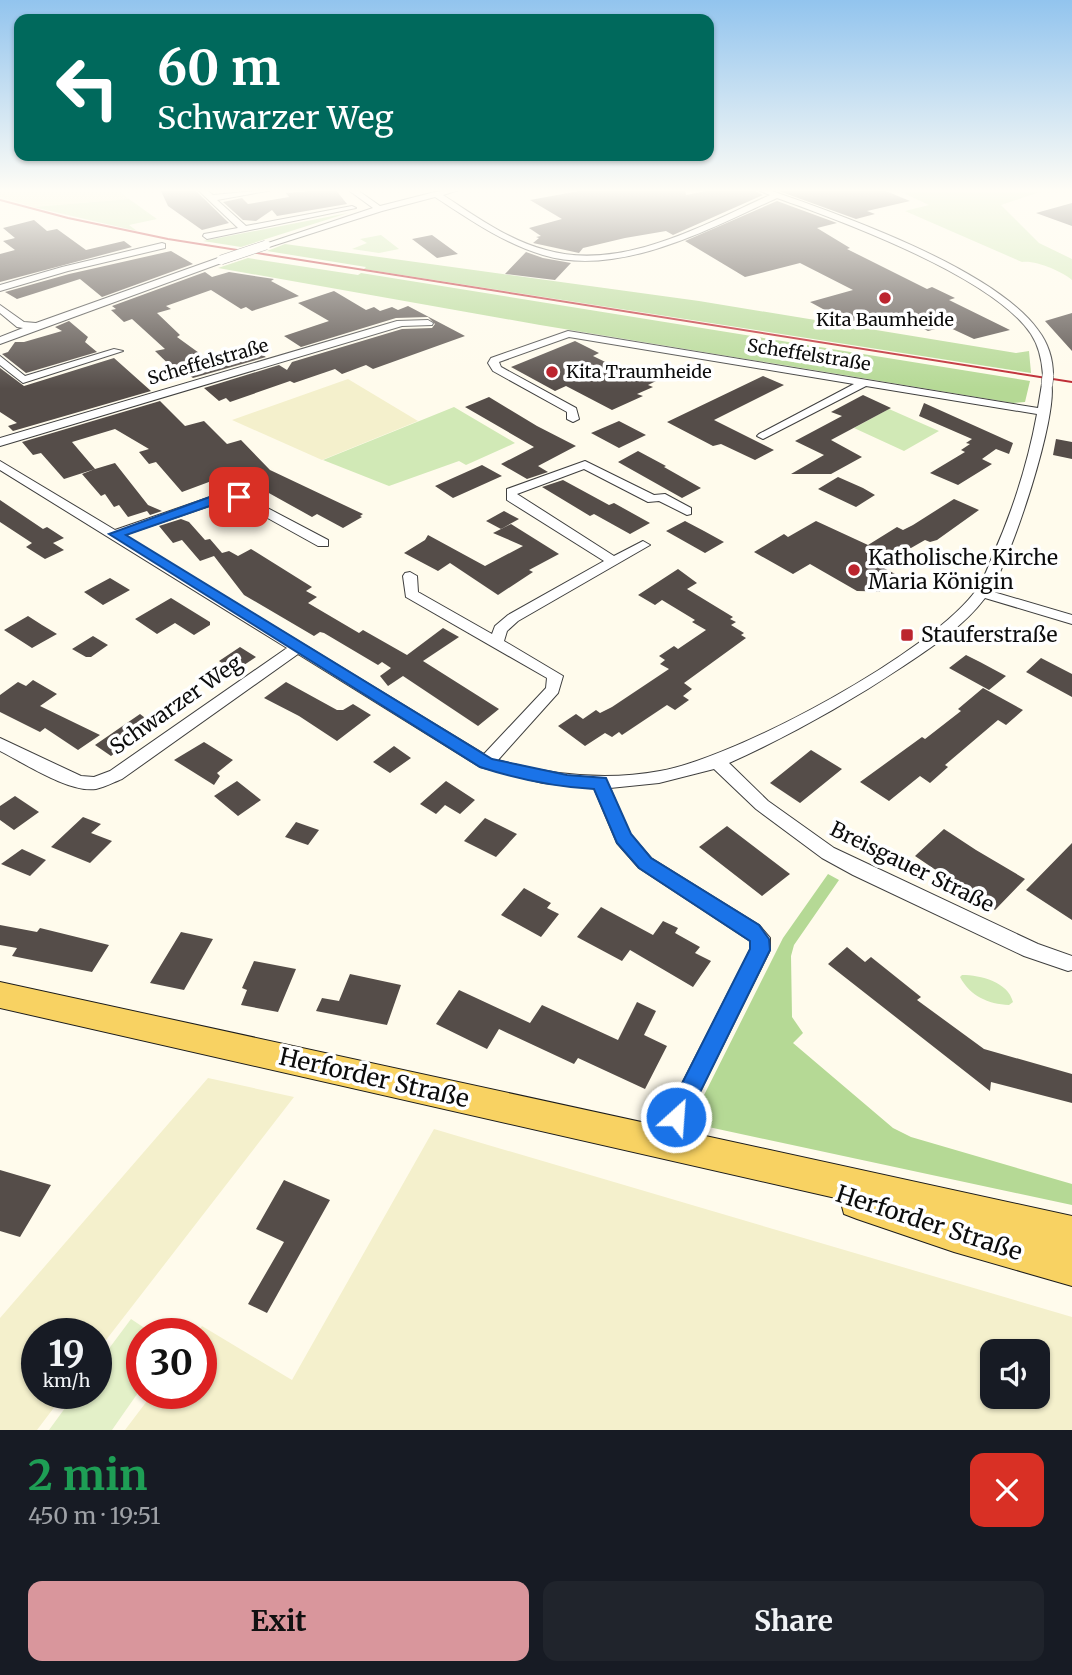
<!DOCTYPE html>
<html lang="en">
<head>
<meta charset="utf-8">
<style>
	body { margin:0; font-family:Merriweather,serif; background:#20242c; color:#f1f3f6; height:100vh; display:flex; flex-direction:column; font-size:26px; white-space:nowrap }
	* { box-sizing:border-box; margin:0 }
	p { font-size:23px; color:#9ea1a6 }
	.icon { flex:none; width:38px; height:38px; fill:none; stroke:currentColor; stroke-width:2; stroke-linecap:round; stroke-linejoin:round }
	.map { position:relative; height:1430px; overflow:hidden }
	.sheet { display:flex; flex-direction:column; background:#171b24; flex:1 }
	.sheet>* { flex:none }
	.banner { position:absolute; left:14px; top:14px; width:700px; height:147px; border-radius:14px; box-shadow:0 2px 5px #0004; background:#00695c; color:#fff; overflow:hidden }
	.buttons { position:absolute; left:980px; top:1339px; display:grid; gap:14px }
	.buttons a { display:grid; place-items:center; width:70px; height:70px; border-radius:14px; background:#171b24; box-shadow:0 2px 5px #0004; font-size:35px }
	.speed { position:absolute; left:21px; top:1318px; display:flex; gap:14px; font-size:35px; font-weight:700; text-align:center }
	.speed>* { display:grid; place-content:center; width:91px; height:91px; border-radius:50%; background:#171b24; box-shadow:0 2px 5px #0004; line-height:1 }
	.speed small { font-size:18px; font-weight:400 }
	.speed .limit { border:10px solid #d22; background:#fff; color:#111 }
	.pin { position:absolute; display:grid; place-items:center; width:60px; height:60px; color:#fff; margin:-30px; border-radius:14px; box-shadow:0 4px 10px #0006 }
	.me { position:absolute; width:77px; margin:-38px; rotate:26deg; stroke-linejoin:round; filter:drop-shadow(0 0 5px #0008) }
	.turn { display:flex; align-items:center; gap:24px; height:147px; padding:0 28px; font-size:32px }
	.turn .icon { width:91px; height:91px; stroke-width:2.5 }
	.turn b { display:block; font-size:49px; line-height:60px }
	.round { display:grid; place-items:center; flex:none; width:74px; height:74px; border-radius:14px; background:#20242c }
	.overview { display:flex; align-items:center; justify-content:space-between; height:119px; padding:0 28px }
	h1 { font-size:42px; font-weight:700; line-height:52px; color:#1e9e55 }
	.action { display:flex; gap:14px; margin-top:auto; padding:14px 28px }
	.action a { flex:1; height:80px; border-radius:14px; background:#d9969c; color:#111; font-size:28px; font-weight:700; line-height:80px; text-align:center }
	.action a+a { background:#20242c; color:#f1f3f6 }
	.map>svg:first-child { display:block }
	.farmland { fill:#f4f0cc; fill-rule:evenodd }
	.green { fill:#d1e9b6 }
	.forest { fill:#b5d995 }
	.pitch { fill:#e3f0c8 }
	.building { fill:#554d49 }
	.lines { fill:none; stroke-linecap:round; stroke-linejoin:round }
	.minor-casing { stroke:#3f3f3f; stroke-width:2 }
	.primary-casing { stroke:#1d1d1d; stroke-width:2 }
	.minor { fill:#fff; fill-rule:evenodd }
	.primary { fill:#f8d262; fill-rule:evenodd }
	.tram { stroke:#bc252e; stroke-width:2 }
	.minor-bridge-far1-casing { stroke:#3f3f3f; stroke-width:10; stroke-linecap:butt }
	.minor-bridge-casing { stroke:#3f3f3f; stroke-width:12; stroke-linecap:butt }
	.minor-bridge-far1 { stroke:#fff; stroke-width:9 }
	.minor-bridge { stroke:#fff; stroke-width:11 }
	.route { fill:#1a73e8; stroke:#114b97; stroke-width:2 }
	.poi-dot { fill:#bc252e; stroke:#fff; stroke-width:2.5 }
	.labels { text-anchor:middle; stroke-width:7; stroke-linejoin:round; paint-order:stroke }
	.far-poi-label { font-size:18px; fill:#0c0c0c; stroke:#fff }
	.far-street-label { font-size:18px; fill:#0c0c0c; stroke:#fff }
	.poi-label { font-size:21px; fill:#0c0c0c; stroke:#fff; text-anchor:start }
	.street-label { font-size:21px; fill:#0c0c0c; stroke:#fff }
	.near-street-label { font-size:24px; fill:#0c0c0c; stroke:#fff }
</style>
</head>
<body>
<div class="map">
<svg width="1072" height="1430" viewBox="0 0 1072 1430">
	<rect width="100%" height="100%" fill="#fffbec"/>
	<path class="farmland" d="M0 189H118L129 199 33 207 0 197Z
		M348 379 418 421 322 460 232 420Z
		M208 1078 294 1097 96 1353V1334H37V1393H65L37 1430H0V1318Z
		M434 1129 1072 1317V1430H125L153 1393H201V1334L197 1333 202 1326 292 1380ZM992 1351H1038V1396H992Z"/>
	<path class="green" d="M895 189H1049L1001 205 1039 243 1072 259V280C1063 272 1036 260 1022 262L905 211 929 205Z
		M129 199 157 219 129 225 137 231 33 207Z
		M381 235 399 249 379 253 352 249 367 243 360 239Z
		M454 407 515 443 466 465 459 461 389 486 323 460Z
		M889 409 939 431 904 451 854 428Z
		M962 975C981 975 1008 982 1013 1002L1009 1005C988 1004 970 996 960 977Z"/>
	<path class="forest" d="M348 213 241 247 203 241Z
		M285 244 699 301 1016 353 1029 351 1031 373 364 269 366 267 267 251Z
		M248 258 358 275 361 273 1030 381 1025 402 1013 403 540 325 218 268Z
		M828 874 839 880 794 945 791 956 792 1017 803 1033 793 1043 893 1128 911 1137 1072 1184V1205L690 1123 783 938Z"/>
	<path class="pitch" d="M131 1319 152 1333 142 1334V1387L112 1430H49L76 1393H96V1366Z"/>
	<path class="building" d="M160 189H194L229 223 202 230 168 206Z
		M335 189 347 204 277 216 272 210 256 221 243 220 223 202 242 198 248 204 289 197 286 193Z
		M590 189H685L686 195 716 189H752L763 195 673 235 666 231 625 238 583 248 579 253 533 243 539 238 536 237 541 236 529 228 562 219 530 200Z
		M773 189H881L910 201 867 211 875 214 856 219Z
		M777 201 837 223 817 228 850 248 847 249 927 289 932 287 955 298 949 300 1010 330 974 339 946 326 928 331 916 325 907 328 880 313 853 321 839 314 834 315 810 302 853 290 800 263 745 277 685 241Z
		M1072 203V226L1036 213Z
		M34 220 47 231 57 229 86 250 124 241 132 247 0 282V254L15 250 3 241 15 238 3 228Z
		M432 235 458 254 437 258 412 239Z
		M171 251 193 264 102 297 80 279 17 299 5 292 69 274Z
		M526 252 543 258 571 263 555 280 505 274Z
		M205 272 212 277 229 272 274 279 271 281 299 296 252 311 246 307 241 309 211 290 166 306 171 309 157 313 180 335 177 337 206 358 247 346 266 357 193 378 187 374 181 376 155 351 165 349 132 319 124 322 111 310 116 309 112 306Z
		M334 291 366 310 374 307 380 311 392 307 398 310 408 306 465 336 373 369 366 365 342 374 335 369 294 383 290 381 230 402 226 398 219 401 204 388 279 365 287 370 292 362 402 329 432 328 435 324 428 317 396 318 301 347 284 336 329 321 298 303Z
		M1072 313V351L1045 321Z
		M69 321 88 337 85 342 97 352 26 373 2 354 8 352 15 342H24L62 331 55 327Z
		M575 341 599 353 593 356 630 374 642 369 660 379 648 385 653 387 637 394 643 396 612 410 566 386 555 391 511 367Z
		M114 358 151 391 13 431 8 426 17 423 0 412V368L24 386Z
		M763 376 784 385 714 420 774 450 755 460 721 444 713 446 667 422Z
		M863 395 891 408 831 440 862 457 831 474H791L824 455 795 441 842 416 831 412Z
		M489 397 537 426 576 446 538 466 548 472 527 479 501 464 534 447 465 407Z
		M160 401 185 426 204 421 227 444 241 440 270 470 363 514 360 516 362 517 343 528 317 514 312 517 233 473 182 492 156 462 149 464 139 452 149 449 115 429 72 442 95 469 115 463 148 505 162 511 150 515 147 511 128 517 119 505 114 507 105 494 101 496 82 474 95 469 64 479 41 453 33 455 22 442Z
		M924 403 1013 443 1009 454 996 449 982 459 992 464 958 485 930 473 965 452 961 450 970 444 966 443 972 439 919 416Z
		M619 421 646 435 619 448 591 433Z
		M1056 439 1072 442V459L1053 455Z
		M638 451 666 466 664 467 701 488 682 498 618 462Z
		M482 465 502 476 453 498 435 486Z
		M838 477 863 488 875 495 856 507 818 489Z
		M563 480 609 505 614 503 650 523 630 534 594 514 590 516 542 487Z
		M954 499 979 510 937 540 930 542 925 540 911 548 908 547 880 566 897 575 888 582 906 592 857 591 810 564 793 574 754 552 784 534 788 537 816 521 868 545 897 527 903 530 913 525Z
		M0 500 43 529 47 527 64 538 53 543 64 550 45 559 26 547 32 543 0 522Z
		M504 511 519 519 501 529 486 521Z
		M181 519 189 522 205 540 210 539 222 553 229 551 238 556 251 549 312 587 306 591 317 597 308 603 359 633 363 630 407 655 443 628 459 637 423 661 499 709 478 726 403 676 388 686 380 676 391 668 382 662 378 665 324 633 320 632 314 636 244 595 214 556 200 561 182 540 173 543 159 526Z
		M685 521 704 531 724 542 705 553 666 531Z
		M511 524 559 554 529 570 533 572 498 595 450 563 438 571 404 553 425 540 428 535 485 566 523 546 493 533Z
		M678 569 697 583 687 589 733 617 730 619 736 622 731 625 744 633 741 635 746 638 684 683 692 689 683 696 689 700 675 710 667 705 622 735 619 732 612 737 605 733 585 746 558 726 576 714 583 719 596 710 600 713 612 707 669 669 660 664 665 660 659 656 674 646 678 649 706 630 692 622 695 620 662 600 655 605 638 595Z
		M110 578 130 590 103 605 84 592Z
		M171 598 210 622V625L194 635 175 623 157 634 135 619Z
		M28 616 42 625 57 634 32 648 4 630Z
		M93 636 108 645 91 657H86L72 649Z
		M240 647 256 657 235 671 219 661Z
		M966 655 980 662 1006 676 989 690 949 668Z
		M1041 658 1072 674V697L1026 672Z
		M33 680 57 694 40 706 100 735 78 750 45 728 40 732 0 712V695L18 682 26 686Z
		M286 682 337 710H343L353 704 371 715 337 741 299 716 264 698Z
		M983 688 1023 710 1006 725 998 720 945 765 948 767 930 783 920 776 889 801 860 782 922 737 925 739 961 711 958 709Z
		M140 714 153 724 111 756 95 745Z
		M204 742 233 760 217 773 220 776 214 785 174 760Z
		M394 746 411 758 390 773 373 762Z
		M811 750 842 769 800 803 770 783Z
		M237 781 261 800 238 816 214 796Z
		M446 781 475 800 460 814 445 805 436 814 420 804Z
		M15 796 39 812 14 830 0 820V806Z
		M83 817 101 824 91 833 112 841 90 863 51 847Z
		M485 818 517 834 496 857 464 841Z
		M296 822 319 830 308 845 285 837Z
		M727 826 790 874 762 896 699 847Z
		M944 829 976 850 1025 879 995 910 915 856Z
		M1072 843V920L1026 890Z
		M22 849 46 860 30 876 1 864Z
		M524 888 551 903 547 908 559 914 541 937 501 915Z
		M601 907 653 935 663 921 678 928 675 933 700 947 695 953 711 961 693 987 630 950 622 961 577 937Z
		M0 925 37 932 40 928 109 945 92 972 12 956 17 948 0 945Z
		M181 932 213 939 184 990 150 983Z
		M847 947 865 962 871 957 921 997 917 1000 984 1049 1072 1074V1103L991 1082 990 1091 828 964Z
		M254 961 296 969 278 1012 241 1005 247 990 242 988Z
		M350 974 401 985 387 1025 316 1011 322 998 339 1001Z
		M459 990 530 1023 542 1005 618 1040 637 1002 656 1011 644 1035 667 1046 645 1089 578 1058 574 1064 499 1029 487 1049 436 1024Z
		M0 1170 51 1185 20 1237 0 1231Z
		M284 1180 330 1200 267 1313 248 1304 284 1242 256 1229Z"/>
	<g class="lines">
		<defs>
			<path id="minor" d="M197 189H205L213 195 278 189 217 200 246 226 352 206 356 208 207 239 203 236 204 234 238 228Z
				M347 189H356L380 206 435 192 462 189 443 195C475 216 508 240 546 250 621 272 703 225 770 195L755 189H766C839 214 993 268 1038 330 1048 343 1053 359 1053 375L1048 378 1043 375C1042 361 1039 346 1031 334 993 277 842 221 777 198 709 229 619 278 543 255 503 243 469 219 435 197L382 211 269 247 262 245 373 208Z
				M162 243 165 244V248L68 271 0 291V285L62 267Z
				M221 257 225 260 224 262 0 344V337L23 328 17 327 0 313V305L24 322 36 323Z
				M428 320 433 323 432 325 402 326 0 446V438L397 321Z
				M568 331 1038 408 1042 384 1051 382C1059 415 1011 559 990 591L1072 615V624L985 598C963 627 932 647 902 667 848 703 789 736 729 763L768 801 834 848 1038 944 1072 956V970L1068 971 1024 956 853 875 822 858 756 809 714 769 659 783 610 788 630 834 651 858 759 925 770 938V950L684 1124 676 1127 668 1124 665 1117 750 950V941L639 868 617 843 594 788 543 783 480 767 298 654 122 779C114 782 105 787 96 789 69 793 24 763 0 751V738L81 776 94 777 110 771 287 648 0 470V461L115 530 219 494 239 493 328 540V546H318L237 501H224L124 535 484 754 546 688 547 678 406 597 403 576 405 573 410 572 417 576 418 592 492 634 495 626 508 615 604 561 507 500V489L585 461 654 495 665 494 691 508V514L687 515 659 501 648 502 584 469 517 494 614 556 643 541 650 545 518 621 507 631 504 641 563 676 558 693 498 760C550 775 606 781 660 771 736 758 933 652 977 589 984 579 988 567 993 555 1013 510 1028 463 1037 414L866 386 763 439 757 436 759 434 854 384 569 337 499 362 501 367 576 408 579 419 573 422 567 419V412L493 371 488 363 491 358Z
				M114 349 123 351 23 383 0 365V356L25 376Z"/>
			<path id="primary" d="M0 982 1072 1216V1286L954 1252 857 1219 844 1214 840 1199 0 1008Z"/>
		</defs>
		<use href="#minor" class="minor-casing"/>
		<use href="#primary" class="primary-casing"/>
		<use href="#minor" class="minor"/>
		<use href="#primary" class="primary"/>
		<path class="tram" d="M0 200 68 218 168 239 1072 382"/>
		<defs>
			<path id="minor-bridge-far1" d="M221 260 266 245"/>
			<path id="minor-bridge" d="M1047 384 1048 375"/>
		</defs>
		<use href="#minor-bridge-far1" class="minor-bridge-far1-casing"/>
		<use href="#minor-bridge" class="minor-bridge-casing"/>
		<use href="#minor-bridge-far1" class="minor-bridge-far1"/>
		<use href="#minor-bridge" class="minor-bridge"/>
	</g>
	<linearGradient id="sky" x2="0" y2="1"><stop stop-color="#92c4ee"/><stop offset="0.49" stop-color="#fffdf6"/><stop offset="1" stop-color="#fffdf6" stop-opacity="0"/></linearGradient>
	<rect width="1072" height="389" fill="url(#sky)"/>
	<path class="route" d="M239 493 244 494V499L224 501 126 535 492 759 567 775 606 778 631 834 651 858 759 925 769 939 770 950 684 1125 676 1128 668 1125 665 1117 750 949V941L639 868 617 843 594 789C555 787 517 779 480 767L109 534 218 494Z"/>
	<g class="poi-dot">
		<circle cx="885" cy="298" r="7"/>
		<circle cx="552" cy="372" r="7"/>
		<circle cx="854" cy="570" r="7"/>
		<rect x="900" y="628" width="14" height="14" rx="3.5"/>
	</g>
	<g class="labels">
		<g class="far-poi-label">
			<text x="885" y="326">Kita Baumheide</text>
			<text x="566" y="378" text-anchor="start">Kita Traumheide</text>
		</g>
		<g class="far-street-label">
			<text transform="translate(809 355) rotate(9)" y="6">Scheffelstraße</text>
			<text transform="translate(208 362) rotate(-16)" y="6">Scheffelstraße</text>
		</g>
		<g class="poi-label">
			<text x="868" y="565">Katholische Kirche<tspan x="868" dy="24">Maria Königin</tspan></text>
			<text x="921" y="642">Stauferstraße</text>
		</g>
		<g class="street-label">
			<text transform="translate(176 705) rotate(-35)" y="7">Schwarzer Weg</text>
			<text transform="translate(912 867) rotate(26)" y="7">Breisgauer Straße</text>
		</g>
		<g class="near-street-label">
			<text transform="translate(374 1078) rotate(13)" y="8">Herforder Straße</text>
			<text transform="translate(929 1223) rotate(18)" y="8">Herforder Straße</text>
		</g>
	</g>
</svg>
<div class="buttons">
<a><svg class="icon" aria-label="sound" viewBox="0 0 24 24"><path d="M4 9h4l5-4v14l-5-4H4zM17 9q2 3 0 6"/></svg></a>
</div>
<div class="speed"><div>19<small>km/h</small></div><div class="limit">30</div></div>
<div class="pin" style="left:239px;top:497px;background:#d93025"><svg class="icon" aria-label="arrive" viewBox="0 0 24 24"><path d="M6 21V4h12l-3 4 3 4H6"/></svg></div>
<svg class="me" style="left:676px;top:1117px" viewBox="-20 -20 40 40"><circle r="17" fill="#1a73e8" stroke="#fff" stroke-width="3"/><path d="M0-11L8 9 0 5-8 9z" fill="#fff"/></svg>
<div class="banner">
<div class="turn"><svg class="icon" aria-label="left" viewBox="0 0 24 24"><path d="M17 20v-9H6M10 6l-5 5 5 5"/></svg><div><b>60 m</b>Schwarzer Weg</div></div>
</div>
</div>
<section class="sheet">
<div class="overview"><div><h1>2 min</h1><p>450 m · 19:51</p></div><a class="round" style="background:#d93025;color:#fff"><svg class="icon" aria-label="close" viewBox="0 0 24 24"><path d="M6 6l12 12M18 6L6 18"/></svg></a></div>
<div class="action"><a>Exit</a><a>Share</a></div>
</section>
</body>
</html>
